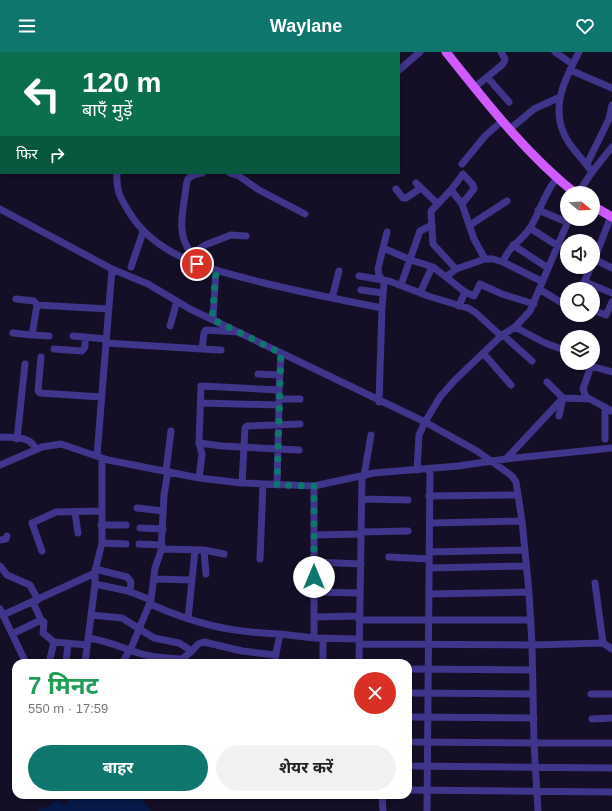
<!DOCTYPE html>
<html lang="hi">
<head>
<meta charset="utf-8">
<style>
	body { margin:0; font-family:Arial,"Noto Sans Devanagari",sans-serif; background:#f2f2f2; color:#222; height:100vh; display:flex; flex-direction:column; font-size:15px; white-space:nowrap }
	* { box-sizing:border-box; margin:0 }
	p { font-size:13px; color:#767676 }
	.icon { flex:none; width:22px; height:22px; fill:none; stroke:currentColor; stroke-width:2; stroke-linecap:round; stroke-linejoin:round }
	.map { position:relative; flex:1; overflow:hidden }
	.sheet { position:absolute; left:12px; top:607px; width:400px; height:140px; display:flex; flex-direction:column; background:#fff; border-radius:12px; box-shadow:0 2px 6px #0003 }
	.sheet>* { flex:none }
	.banner { position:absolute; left:0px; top:0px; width:400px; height:122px; box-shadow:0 2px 6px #0003; background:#0b6e4f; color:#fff; overflow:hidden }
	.needle { width:26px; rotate:108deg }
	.controls { position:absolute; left:560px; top:134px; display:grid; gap:8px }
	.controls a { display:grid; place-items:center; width:40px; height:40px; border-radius:50%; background:#fff; box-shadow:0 2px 6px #0003; font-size:20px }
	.pin { position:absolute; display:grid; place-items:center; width:34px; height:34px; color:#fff; margin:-17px; border:2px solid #fff; border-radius:50%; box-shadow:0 1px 4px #0007 }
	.me { position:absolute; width:44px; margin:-22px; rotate:0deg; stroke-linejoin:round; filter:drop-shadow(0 0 3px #0008) }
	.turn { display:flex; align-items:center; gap:14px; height:84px; padding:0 16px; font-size:18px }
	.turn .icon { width:52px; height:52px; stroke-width:2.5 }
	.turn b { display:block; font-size:28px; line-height:34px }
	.then { display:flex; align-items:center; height:38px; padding:0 16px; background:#0003; gap:8px; font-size:15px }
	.round { display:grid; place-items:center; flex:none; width:42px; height:42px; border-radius:21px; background:#f2f2f2 }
	.overview { display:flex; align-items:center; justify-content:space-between; height:68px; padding:0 16px }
	h1 { font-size:24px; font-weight:700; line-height:30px; color:#1e9e55 }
	.action { display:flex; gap:8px; margin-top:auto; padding:8px 16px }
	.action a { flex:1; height:46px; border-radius:24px; background:#0f766e; color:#fff; font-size:16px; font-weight:700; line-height:46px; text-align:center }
	.action a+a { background:#f2f2f2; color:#222 }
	header { display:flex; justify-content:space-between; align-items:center; height:52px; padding:0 16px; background:#0f766e; color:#fff; font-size:18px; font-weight:700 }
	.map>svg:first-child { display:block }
	.water { fill:#061948 }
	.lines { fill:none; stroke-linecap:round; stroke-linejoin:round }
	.minor { stroke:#3f358a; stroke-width:7 }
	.major { stroke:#cf5bff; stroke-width:9 }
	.route { stroke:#0f766e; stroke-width:7; stroke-dasharray:0 12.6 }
</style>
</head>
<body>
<header><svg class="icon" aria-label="menu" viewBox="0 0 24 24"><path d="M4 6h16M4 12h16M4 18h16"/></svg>Waylane<svg class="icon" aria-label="heart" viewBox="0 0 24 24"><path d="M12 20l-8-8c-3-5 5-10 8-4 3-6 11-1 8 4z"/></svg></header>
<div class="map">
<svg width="612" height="759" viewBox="0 0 612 759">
	<rect width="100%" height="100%" fill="#140e27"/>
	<path class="water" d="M74 743H137L151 759H37L59 748 65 753 70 746Z"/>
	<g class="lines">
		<path class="minor" d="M80 0 81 1
			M391 0 392 1
			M555 0 572 12
			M347 1 349 0
			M399 18 420 0
			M570 18 612 36
			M487 25 509 50
			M475 35 503 12 505 7 501 0
			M0 73H1
			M510 77 534 57 560 45
			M462 112 485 84 502 69
			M587 112 609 67 612 53
			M592 120 612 95
			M117 121C116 139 120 145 129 160 157 206 211 217 260 230 300 240 341 248 382 256L379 350
			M230 121 239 124 259 138 305 162
			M416 131 438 152
			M396 137 403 146H406L421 136
			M451 138 463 122 473 133 474 137 462 152
			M578 141 592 120C585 110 576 101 569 91 548 60 564 28 579 0
			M0 157 112 217 148 232 190 257 425 370 477 399 512 424 516 430 522 469 529 540 532 593 359 592
			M538 158 567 170
			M470 173 507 149
			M530 176 558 194
			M513 193 548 216
			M383 196 387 180
			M192 202 205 193 231 183 246 184
			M594 207 612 216
			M191 209 192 202C177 185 182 163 185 143 186 138 186 131 188 127 191 123 197 122 202 121
			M503 210C510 192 521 190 530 176 540 160 544 141 557 126
			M593 211 611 164
			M131 215 143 180
			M456 217 433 192 431 159 451 138 462 152 474 187 485 207
			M359 224 389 229 431 245 468 256 476 261 501 284
			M446 225 465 240 459 254
			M585 230 612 241
			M401 233 420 179 432 173
			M539 237 567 254
			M581 237 591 215
			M361 238 383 241
			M465 240 474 244 480 232 502 242 534 252
			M420 241 432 215
			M332 246 339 219
			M16 247 34 249 37 253
			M382 256 384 231 379 223 378 217 383 196 411 208 433 215 446 225 456 217 485 207H493L503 210 541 229
			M593 258 606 263 612 250
			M213 267 216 218
			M170 274 177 249
			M515 275 545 291 567 299
			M13 281 32 283
			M503 283 532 309
			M49 284 32 283 37 253 109 257
			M73 284 106 287
			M106 291 112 217
			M54 297 82 299 85 295V285
			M202 297 221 298
			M483 301 511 333
			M41 305 38 339 40 341 101 345
			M612 320 591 314 583 337 586 345 612 359
			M258 322 279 323
			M547 330 563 346 559 364
			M279 347H300
			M201 351 279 353V338
			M605 355V387
			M0 385C13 386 31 383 36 398
			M17 387 25 312
			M199 391 201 334 279 338 281 301
			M97 404 106 291 202 297 204 281 206 278 238 280
			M506 407 563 346 590 347
			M0 413 42 395 61 392 108 408 199 426 242 431 314 434 374 421 458 414 506 407 612 396
			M417 418 419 383 425 370 440 345 454 329 501 284 515 275 530 259 569 167
			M166 419 171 379
			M364 424 371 383
			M199 426 202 402 199 391 222 394 299 398
			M242 431 245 376 247 374 300 372
			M277 433 279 353
			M314 434V483L361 482
			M429 444 518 443
			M362 447 408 448
			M137 456 163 459
			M75 461 78 481
			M430 471 522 469
			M101 473H126
			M140 476 163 477
			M361 480 408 479
			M314 483V586L359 587
			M0 488 6 487 7 484
			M102 491 126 492
			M139 492 162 493
			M162 497 204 498 206 522
			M204 498 224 502
			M42 499 32 471 56 460 101 459
			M429 500 525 498
			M389 505 429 507
			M260 507 263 432
			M314 510 361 512
			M0 514 7 523 30 533 38 548
			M429 516 526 514
			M95 517 127 525 131 530 130 540
			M154 527 192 528
			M595 531 603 591
			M95 532 128 539 151 548
			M314 540 360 541
			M429 542 529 540
			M150 552C195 572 229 580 280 582
			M0 557 26 611
			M3 563 95 521
			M91 563 122 566 154 586 179 591 192 599 198 592 204 590 242 599 276 603
			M314 565 359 564
			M188 567 195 498
			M41 568 44 570 43 581 54 590
			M359 568H531
			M12 582 41 568 33 550
			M88 586C103 588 116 593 130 598 146 605 165 606 182 607L192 599
			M49 611 54 590 87 593
			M66 611 68 591
			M85 611 95 532V519L102 491V406
			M122 611 132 594 151 548 155 516 161 499 164 443 168 419
			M274 611 280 582 314 586
			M323 611V586
			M359 611 362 424
			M408 617 532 618
			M408 641 533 642
			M591 642H612
			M408 665 534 666
			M592 667 612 666
			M408 690 534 691 532 593 603 591 612 597
			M408 714 612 716
			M408 738 612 740
			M382 743 383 759
			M427 759 430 417
			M538 759 534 691H612"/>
		<path class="major" d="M446 0C486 50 525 101 575 141
			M593 154 612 165"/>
	</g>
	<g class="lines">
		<path class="route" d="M197 212 216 218 212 267 281 301 277 433 314 434V525"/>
	</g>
</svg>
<div class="controls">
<a><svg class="needle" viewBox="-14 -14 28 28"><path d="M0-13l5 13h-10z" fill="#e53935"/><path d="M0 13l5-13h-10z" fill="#767676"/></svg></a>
<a><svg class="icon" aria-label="sound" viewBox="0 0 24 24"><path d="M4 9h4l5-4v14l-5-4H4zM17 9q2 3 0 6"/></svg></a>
<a><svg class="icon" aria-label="search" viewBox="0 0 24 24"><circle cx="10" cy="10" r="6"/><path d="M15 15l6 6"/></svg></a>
<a><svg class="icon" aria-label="layers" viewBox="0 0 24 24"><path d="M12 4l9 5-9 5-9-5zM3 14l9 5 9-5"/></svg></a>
</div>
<div class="pin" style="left:197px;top:212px;background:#d93025"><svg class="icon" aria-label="arrive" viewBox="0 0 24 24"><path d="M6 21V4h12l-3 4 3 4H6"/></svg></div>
<svg class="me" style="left:314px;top:525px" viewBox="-20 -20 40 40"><circle r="19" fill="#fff"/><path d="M0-13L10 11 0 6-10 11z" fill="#0f766e"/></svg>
<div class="banner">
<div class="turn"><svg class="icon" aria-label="left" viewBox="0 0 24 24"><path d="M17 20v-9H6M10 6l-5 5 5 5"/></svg><div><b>120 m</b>बाएँ मुड़ें</div></div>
<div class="then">फिर<svg class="icon" aria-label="right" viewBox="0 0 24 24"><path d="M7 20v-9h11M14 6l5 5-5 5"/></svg></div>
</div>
<section class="sheet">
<div class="overview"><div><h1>7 मिनट</h1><p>550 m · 17:59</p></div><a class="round" style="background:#d93025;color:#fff"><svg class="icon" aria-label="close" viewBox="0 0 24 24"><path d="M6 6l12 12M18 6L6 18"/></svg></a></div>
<div class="action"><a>बाहर</a><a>शेयर करें</a></div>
</section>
</div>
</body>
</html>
